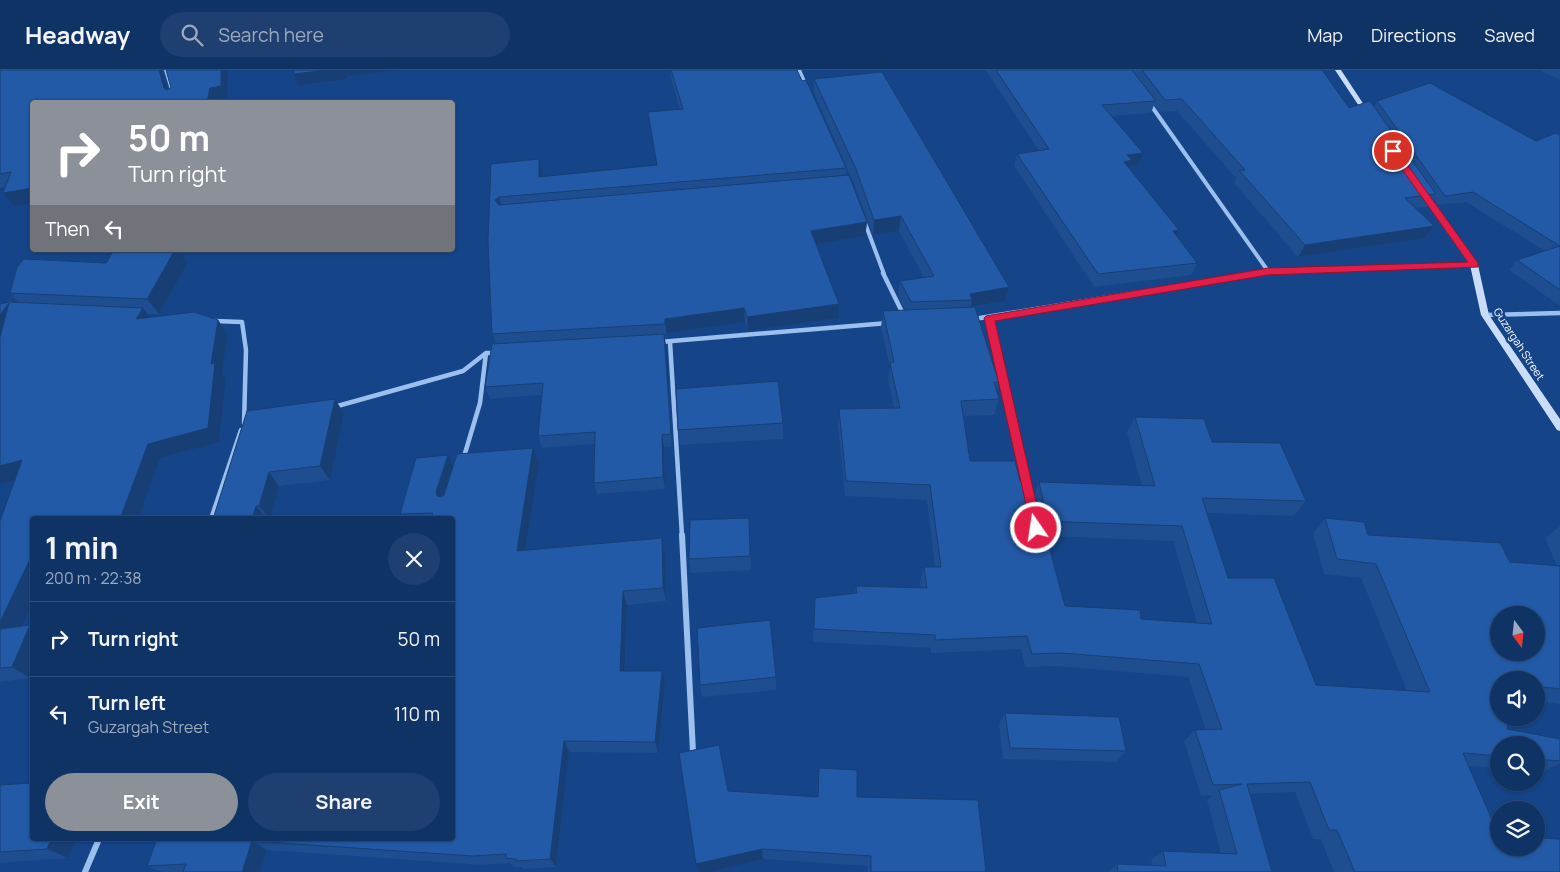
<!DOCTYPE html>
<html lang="en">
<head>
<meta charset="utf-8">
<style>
	body { margin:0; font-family:Manrope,sans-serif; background:#1e3f6f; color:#f1f3f6; height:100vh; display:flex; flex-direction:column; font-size:19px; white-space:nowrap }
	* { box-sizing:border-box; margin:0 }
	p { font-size:16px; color:#9caabf }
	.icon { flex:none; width:28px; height:28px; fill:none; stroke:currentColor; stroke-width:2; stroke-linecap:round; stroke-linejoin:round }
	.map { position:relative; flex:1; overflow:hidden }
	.details { position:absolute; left:30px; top:446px; width:425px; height:325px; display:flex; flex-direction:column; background:#103366; border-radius:5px; box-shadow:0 1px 4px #0004,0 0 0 1px #304e7a }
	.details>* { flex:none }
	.top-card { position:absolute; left:30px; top:30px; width:425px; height:152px; border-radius:5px; box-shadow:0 1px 4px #0004,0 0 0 1px #304e7a; background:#8c9099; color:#fff; overflow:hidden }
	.needle { width:32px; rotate:165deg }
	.tools { position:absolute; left:1490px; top:536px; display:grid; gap:10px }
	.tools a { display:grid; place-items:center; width:55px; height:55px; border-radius:50%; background:#103366; box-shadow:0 1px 4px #0004,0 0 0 1px #304e7a; font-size:25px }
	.pin { position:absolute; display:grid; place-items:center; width:42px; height:42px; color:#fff; margin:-21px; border:2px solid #fff; border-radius:50%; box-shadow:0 1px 5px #0007 }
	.me { position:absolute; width:55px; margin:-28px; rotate:347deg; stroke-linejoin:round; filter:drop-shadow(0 0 4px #0008) }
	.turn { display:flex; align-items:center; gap:18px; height:105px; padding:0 15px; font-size:22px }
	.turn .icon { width:65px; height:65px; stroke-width:2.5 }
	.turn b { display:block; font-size:35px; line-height:42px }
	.then { display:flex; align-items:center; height:48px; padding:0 15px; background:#0003; gap:10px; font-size:19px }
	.round { display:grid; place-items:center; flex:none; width:52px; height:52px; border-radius:26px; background:#1e3f6f }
	.overview { display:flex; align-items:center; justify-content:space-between; height:85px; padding:0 15px }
	h1 { font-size:30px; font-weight:700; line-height:38px }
	.action { display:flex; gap:10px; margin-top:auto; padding:10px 15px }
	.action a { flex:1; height:58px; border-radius:30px; background:#8c9099; color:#fff; font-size:20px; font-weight:700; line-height:58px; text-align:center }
	.action a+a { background:#1e3f6f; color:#f1f3f6 }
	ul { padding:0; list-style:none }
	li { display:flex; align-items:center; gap:15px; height:75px; padding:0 15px; border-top:1px solid #304e7a }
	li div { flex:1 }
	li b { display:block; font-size:19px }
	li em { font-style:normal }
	header { display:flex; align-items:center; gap:30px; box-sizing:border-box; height:70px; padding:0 25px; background:#103366; border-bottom:1px solid #304e7a }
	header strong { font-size:24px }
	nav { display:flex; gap:28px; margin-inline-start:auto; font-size:18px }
	.search { width:350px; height:45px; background:#1e3f6f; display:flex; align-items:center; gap:12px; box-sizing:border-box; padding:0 18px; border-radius:28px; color:#9caabf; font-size:19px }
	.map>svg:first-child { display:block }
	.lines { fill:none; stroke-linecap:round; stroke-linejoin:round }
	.street-far2 { stroke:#9bbfef; stroke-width:4 }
	.street-far1 { stroke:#9bbfef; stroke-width:4.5 }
	.street { stroke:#9bbfef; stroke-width:6 }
	.secondary { fill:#c9ddfa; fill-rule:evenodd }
	.wall { fill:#1e4d90; fill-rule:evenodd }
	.shaded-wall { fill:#183f75 }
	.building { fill:#235aa7; stroke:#183f75; fill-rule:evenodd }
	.route { fill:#e11d48; stroke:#92132f }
	.labels { text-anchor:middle; stroke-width:5; stroke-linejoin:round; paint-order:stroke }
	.far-street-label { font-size:11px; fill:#fff; stroke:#154488 }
</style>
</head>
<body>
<header>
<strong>Headway</strong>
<div class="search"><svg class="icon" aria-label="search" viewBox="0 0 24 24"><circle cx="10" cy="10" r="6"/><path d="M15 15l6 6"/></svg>Search here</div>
<nav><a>Map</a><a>Directions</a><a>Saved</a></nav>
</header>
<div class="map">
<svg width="1560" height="802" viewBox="0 0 1560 802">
	<rect width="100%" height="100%" fill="#154488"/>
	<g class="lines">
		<path class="street-far2" d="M166 0 173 23
			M799 0 806 16
			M1150 34 1268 201
			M865 153 884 204
			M1249 204 1268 201 1474 195"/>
		<path class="street-far1" d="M883 203 904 246
			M1485 245 1560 243
			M989 248 1027 418
			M974 249 1257 203
			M214 251 242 252 246 280 244 354
			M660 272 888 253
			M670 272 682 466
			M334 337 463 301 486 283H497
			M463 390 480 333 486 283
			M211 449 241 360"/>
		<path class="street" d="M682 465 693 682
			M85 802 99 769"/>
		<path class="secondary" d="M1335 0H1341L1370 44 1369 45H1365Z
			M1419 119H1425L1478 195 1489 245 1560 349V361L1557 360 1481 245 1470 195 1418 121Z"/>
	</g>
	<path class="wall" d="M0 0 162 1 168 20 227 28 217 30 216 32H32V133L14 136 3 123 5 117 0 118Z
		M670 0H797L846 98V105L867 152 865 166 816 174 838 248 748 261 745 252 667 263V268H665L672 376 664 377 665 419 597 424 594 413 595 374 542 378 538 366 542 325 490 329 485 317 496 274 492 264 491 94 539 89 542 107 657 95 648 42 680 39 671 9Z
		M986 0H1322L1349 38 1374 37 1377 31 1536 71 1560 65V236L1509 200 1517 190 1545 181 1466 132 1438 135 1433 128 1427 137 1416 138 1434 156 1425 168 1298 187 1234 113 1236 108 1177 41 1160 42 1154 35 1151 43 1112 46 1138 95 1130 96 1129 99 1177 166 1197 193 1191 205 1094 217 1014 96 1017 84 1039 81Z
		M1540 0H1560V10Z
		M814 9 1009 217 1005 231 975 237 999 313 997 322 999 329 994 345 964 346 970 391 1020 411 1034 426 1039 412 1142 416 1127 363 1135 347 1212 372 1306 431 1294 446 1207 443 1228 508 1316 615 1407 621 1361 508 1324 504 1313 463 1325 448 1368 465 1510 492 1557 496 1545 468 1560 456V634L1536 631V610H1499L1507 659 1560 669V693L1542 702 1536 701V675H1499V698L1469 696 1499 766 1560 802H1334L1321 769H1313L1295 722 1250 724 1272 802H1108L1117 794 1152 795 1151 790 1163 781 1221 784 1207 730 1213 725 1201 726 1184 671 1195 660H1206L1188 607 1055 596 1025 597 1021 579 931 583V578L813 572 815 528 855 523 856 516 921 518 920 512 924 497H935L927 430 845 426 838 355 839 339 894 338 888 309 890 297 881 257 883 241 905 240 898 226 900 211 924 208 899 161 873 165 854 114 814 23ZM1046 466 1173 471 1197 553 1141 549 1065 536Z
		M114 180H180L188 192 159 244H148L150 247 218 250 228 265 222 303 226 308 219 372 160 388 32 449 22 556 30 608 0 612V451L15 410 0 414V234L19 233 10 223 106 193Z
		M335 329 344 344 330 410 279 416 270 449H213Z
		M783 353V369L680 375 678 360Z
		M539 393 525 480 662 468 665 482 666 531 627 535 625 601H662L665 613 658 683 569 682 556 797 524 799 522 797H514L510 793 482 795 267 780 260 802H161L147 796 157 769H452V449H403L400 444 453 396Z
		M749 448 751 500 691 503 689 489Z
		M776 607V620L702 627 700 615Z
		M1005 643 1126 681 1116 692 1003 689 999 655Z
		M819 698 857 727 986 802H868L867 796 763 789 709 802H699L696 794 728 721 817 727Z
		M0 715 32 769H76L68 788 0 793Z"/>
	<path class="shaded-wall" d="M159 0H163L162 1 171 30 164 18Z
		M221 0H228L227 28 217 30 216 32H207L210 18Z
		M327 0H400L347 6 346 9 298 15 294 4Z
		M1143 83 1138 95 1130 96 1128 103 1124 92 1127 85Z
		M539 89 542 103 543 121 539 107Z
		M32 118V133L14 136 3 123Z
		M499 127 503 141 495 130Z
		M901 146 899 161 873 165 874 150Z
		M867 152 865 166 811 175V161Z
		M1434 156 1425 168 1298 187 1305 175Z
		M1179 160 1174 172 1173 161Z
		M175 180H180L188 192 159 244 147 229Z
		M1009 217 1005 231 970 237 972 230 970 224Z
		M9 233 0 280V245Z
		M839 234 838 248 748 261 747 247Z
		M143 238 154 252 136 249Z
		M744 238 745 252 667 263V268L665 249Z
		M218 250 228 265 222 303 226 308 219 372 160 388 138 449H120L148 374 211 294Z
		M664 264 666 276 672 376 671 364Z
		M335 329 344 344 330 410 320 396Z
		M662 365 664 377 665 419 663 407Z
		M533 378 539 393 523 494 517 481Z
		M448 385 455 400 444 437 437 426 436 422Z
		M22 390 38 404 0 414V396Z
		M269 402 279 416 270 449 259 436Z
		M256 436 267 449H252Z
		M662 468 665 482 666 531 663 518Z
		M32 485V533L15 571 0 561V552Z
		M623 521 627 535 624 613 620 601Z
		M30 555 32 557V603L30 608 12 597Z
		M662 601 665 613 658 683 655 672Z
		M564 671 569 682 556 797 550 789Z
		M51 769H76L68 788 47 779Z
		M252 771 267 780 260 802H242Z
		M762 779 763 789 709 802H699L696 794Z"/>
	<path class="building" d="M0 0H159L164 18 167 20 171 18 166 0H221V16L210 18 207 32H32V118L3 123 11 102 0 104Z
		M294 0H327L294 4Z
		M671 0H797L802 11 806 10 846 98 499 127 495 130 499 135 849 105 867 152 811 161 839 234 747 247 744 238 665 249V254L492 264 488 172 491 94 539 89V107L657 95 648 42 683 39Z
		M996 0H1132L1156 31 1102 35 1143 83 1127 85 1132 90 1124 92 1179 160 1173 161 1197 193 1098 204 1017 84 1049 79Z
		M1142 0H1322L1349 38 1370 31 1436 124 1405 128 1434 156 1305 175 1239 100H1245L1182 29 1165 30Z
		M882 2 1009 217 970 224 972 230 911 232 900 211 934 206 901 146 874 150 856 99 814 9Z
		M1430 13 1536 71 1556 63 1560 65V176L1473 122 1445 126 1377 31Z
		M1560 176V220L1517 190Z
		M114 180H175L147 229 10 223 17 197 24 189 106 193Z
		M9 232 143 238 136 249 194 242 218 250 211 294 215 293 208 358 148 374 120 449H32V485L0 552V451L22 390 0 396V267L9 233 0 245V234Z
		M975 237 999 313 994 312 999 329 961 331 970 391H1015L1020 411 1030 412 1038 444 1041 447 1046 443 1039 412 1155 416 1135 347 1204 349 1212 372 1280 373 1306 431 1202 428 1228 508H1274L1316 615 1430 622 1376 494 1337 489 1325 448 1364 452 1368 465 1500 473 1510 492 1560 496V619L1536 616V610H1499V648H1509L1507 659 1560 669V691L1536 689V675H1499V686L1463 683 1499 766V778H1536V768L1560 769V802H1355L1337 760H1329L1310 712 1247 714 1272 802H1118L1117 794 1166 796 1163 781 1237 784 1219 720 1242 714 1213 715 1195 660 1222 659 1199 594 1062 583 1032 584 1027 566 935 570V565L814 559 815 528 857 523 856 516 927 518 924 497H941L930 415 846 411 839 339 900 338 890 293 894 292 883 241ZM1042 451 1182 456 1212 554 1141 549 1140 540 1065 536ZM1499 545H1536V582H1499Z
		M664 264 671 364 662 365 663 407 594 413 595 362 538 366 543 313 485 317 492 274Z
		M778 311 783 353 678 360 676 319Z
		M335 329 320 396 269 402 259 436H256L252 449H213L247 341Z
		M533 378 517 481 662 468 663 518 623 521 620 601H662L655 672 564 671 550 789 516 791V789L506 788V784L473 786 252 771 242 802H183L186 794 147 796 157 769H452V449H431L433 443 400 444 416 388 448 385 436 422 437 426 441 427 444 425 457 384Z
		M749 448 750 486 689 489 690 450Z
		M770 550 776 607 700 615 697 558Z
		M30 555 12 597 0 598V559Z
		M1005 643 1119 647 1126 681 1010 678Z
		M719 675 728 721 818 727 819 698 857 700V727L978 730 986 802H871V786L762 779 696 794 679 683Z
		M32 713V769H51L47 779 0 782V715Z"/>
	<path class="route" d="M1390 79H1396L1478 193V197L1268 205 995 251 1042 458 1036 463 1032 461 984 248 986 246 1268 198 1468 192 1389 81Z"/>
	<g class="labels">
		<g class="far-street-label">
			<text transform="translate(1519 274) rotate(57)" y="4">Guzargah Street</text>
		</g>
	</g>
</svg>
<div class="tools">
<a><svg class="needle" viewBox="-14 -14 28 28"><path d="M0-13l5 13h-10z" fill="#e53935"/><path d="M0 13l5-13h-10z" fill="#9caabf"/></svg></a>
<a><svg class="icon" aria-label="sound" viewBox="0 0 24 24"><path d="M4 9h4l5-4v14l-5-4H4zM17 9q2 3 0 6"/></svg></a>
<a><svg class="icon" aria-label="search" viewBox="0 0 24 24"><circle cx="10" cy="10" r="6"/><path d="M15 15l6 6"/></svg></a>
<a><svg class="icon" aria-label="layers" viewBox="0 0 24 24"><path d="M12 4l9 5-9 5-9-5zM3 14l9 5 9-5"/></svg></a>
</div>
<div class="pin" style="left:1393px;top:81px;background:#d93025"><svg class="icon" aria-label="arrive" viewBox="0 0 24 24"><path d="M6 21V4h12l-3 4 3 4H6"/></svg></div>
<svg class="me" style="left:1036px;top:458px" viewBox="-20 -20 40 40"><circle r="17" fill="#e11d48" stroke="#fff" stroke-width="3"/><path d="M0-11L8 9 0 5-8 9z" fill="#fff"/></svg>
<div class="top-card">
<div class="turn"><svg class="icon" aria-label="right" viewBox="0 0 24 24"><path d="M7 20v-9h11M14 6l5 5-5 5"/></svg><div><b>50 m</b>Turn right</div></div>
<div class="then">Then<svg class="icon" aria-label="left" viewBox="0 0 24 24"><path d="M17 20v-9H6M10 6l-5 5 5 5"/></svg></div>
</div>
<section class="details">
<div class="overview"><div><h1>1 min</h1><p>200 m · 22:38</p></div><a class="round"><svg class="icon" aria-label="close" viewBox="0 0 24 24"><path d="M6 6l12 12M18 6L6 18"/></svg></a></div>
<ul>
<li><svg class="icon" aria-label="right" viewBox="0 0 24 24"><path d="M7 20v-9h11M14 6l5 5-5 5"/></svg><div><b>Turn right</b></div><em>50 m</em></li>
<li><svg class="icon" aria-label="left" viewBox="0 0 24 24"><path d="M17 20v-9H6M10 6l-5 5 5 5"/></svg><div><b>Turn left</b><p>Guzargah Street</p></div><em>110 m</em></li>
</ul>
<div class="action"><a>Exit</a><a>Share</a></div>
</section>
</div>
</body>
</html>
